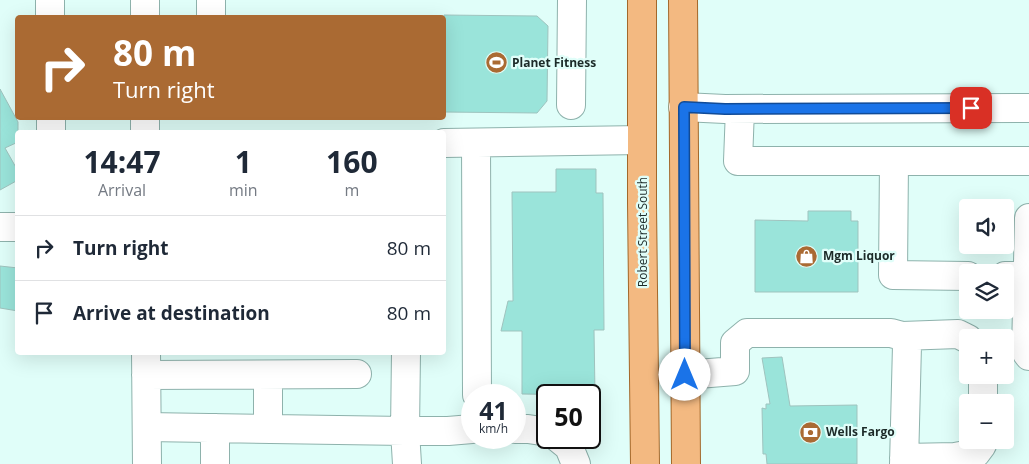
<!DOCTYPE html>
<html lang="en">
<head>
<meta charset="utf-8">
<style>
	body { margin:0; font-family:"Open Sans",sans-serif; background:#f2f2f3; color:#1f2937; height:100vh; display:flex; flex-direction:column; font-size:19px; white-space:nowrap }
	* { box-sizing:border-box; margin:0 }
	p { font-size:16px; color:#747a83 }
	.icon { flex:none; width:28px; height:28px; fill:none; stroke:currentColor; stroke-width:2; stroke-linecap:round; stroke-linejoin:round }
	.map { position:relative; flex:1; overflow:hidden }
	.drawer { position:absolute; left:15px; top:130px; width:431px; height:225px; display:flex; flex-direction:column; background:#fff; border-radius:5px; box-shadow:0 5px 20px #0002 }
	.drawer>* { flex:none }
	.top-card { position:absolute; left:15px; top:15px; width:431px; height:105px; border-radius:5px; box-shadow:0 5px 20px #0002; background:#aa6a33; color:#fff; overflow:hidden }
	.controls { position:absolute; left:959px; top:199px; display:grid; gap:10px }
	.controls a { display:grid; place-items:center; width:55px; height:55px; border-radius:5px; background:#fff; box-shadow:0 5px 20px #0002; font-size:25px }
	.speed { position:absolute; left:461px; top:384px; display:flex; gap:10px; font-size:25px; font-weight:700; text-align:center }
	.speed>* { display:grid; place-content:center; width:65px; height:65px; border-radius:50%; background:#fff; box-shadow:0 5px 20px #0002; line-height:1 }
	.speed small { font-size:12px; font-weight:400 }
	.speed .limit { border:2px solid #111; border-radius:8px; background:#fff; color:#111 }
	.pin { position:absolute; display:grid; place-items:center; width:42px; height:42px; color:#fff; margin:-21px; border-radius:10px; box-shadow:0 2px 8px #0006 }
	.me { position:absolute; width:55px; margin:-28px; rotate:0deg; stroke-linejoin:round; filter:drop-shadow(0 0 4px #0008) }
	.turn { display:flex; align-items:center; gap:18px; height:105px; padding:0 15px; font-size:22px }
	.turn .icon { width:65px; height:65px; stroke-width:2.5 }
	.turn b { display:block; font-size:35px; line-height:42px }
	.eta { display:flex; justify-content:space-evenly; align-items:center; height:85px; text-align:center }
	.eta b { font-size:30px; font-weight:700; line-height:35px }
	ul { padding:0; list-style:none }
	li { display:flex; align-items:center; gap:15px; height:65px; padding:0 15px; border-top:1px solid #e0e1e3 }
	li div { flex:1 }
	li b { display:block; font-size:19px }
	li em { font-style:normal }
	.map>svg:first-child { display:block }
	.building { fill:#9ae4da; stroke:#9fc3be }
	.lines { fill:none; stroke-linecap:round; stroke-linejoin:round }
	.minor-casing { stroke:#8eb2ac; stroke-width:30 }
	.major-casing { stroke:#a3682b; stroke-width:30 }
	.minor { stroke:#fff; stroke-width:28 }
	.major { stroke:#f3b981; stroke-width:28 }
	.route-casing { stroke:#114b97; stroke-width:12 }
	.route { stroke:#1a73e8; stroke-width:9 }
	.labels { text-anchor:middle; stroke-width:4.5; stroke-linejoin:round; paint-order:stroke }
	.poi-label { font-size:12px; font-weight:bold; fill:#1c2a28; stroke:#e0fef9; text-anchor:start }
	.street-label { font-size:12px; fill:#1c2a28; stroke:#e0fef9 }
</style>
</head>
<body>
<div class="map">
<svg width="1029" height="464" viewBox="0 0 1029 464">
	<rect width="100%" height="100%" fill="#e0fef9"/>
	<path class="building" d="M444 15 537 16 548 26 547 101 537 113 444 112Z
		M0 89 18 122V142L5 148 18 171V180L0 190Z
		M556 169H596V193H603L604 330H594L595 395 522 394V331H501L508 301H513L512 192H556Z
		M808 211H851V221H858V292H755V220L808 221Z
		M0 266 18 268V311L0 308Z
		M782 357 790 406 857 405V464H767L766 454H763L762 408 766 409V404H770L762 358Z"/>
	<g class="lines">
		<defs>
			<path id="minor" d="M50 0V18
				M145 0V18
				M211 18V0
				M571 105 572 0
				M683 107 725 109 1029 108
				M740 109 738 161H1029
				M51 118V132
				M145 118V132
				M444 143 642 140
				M476 143 477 395
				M894 161 893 275 968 276
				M1029 218 1026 352 1029 356
				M0 227H18
				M1005 276H1028
				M902 336 958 334 968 339
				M146 352 147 464
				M146 375 357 374
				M268 375V429
				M685 375 735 371V343L747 333H891L902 336 907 345 904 464
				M983 402V375
				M147 427 405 431 406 352
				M215 428V464
				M515 429H528L548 432
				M558 438 569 447 576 464
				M904 458 955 457 976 453 982 445V440
				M407 464 405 431H448L472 429"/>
			<path id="major" d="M642 0V203L645 464
				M683 0 686 464"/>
		</defs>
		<use href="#minor" class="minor-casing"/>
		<use href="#major" class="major-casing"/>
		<use href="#minor" class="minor"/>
		<use href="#major" class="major"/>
	</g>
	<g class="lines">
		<defs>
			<path id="route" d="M685 375 684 107 725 109 971 108"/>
		</defs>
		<use href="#route" class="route-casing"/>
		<use href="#route" class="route"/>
	</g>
	<defs>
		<symbol id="stadium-disc" viewBox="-11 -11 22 22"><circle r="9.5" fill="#aa6a33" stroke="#e0fef9"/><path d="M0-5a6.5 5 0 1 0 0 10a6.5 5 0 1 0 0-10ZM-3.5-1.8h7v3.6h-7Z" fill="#fff"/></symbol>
		<symbol id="shop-disc" viewBox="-11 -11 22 22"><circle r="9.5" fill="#aa6a33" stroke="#e0fef9"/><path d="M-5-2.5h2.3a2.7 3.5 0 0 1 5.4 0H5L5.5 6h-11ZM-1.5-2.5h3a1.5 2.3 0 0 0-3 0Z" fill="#fff"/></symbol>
		<symbol id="bank-disc" viewBox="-11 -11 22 22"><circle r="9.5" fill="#aa6a33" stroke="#e0fef9"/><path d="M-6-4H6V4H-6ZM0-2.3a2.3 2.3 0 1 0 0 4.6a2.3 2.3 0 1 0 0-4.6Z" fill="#fff"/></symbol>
	</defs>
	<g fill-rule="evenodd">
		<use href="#stadium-disc" x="484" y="50" width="25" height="25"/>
		<use href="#shop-disc" x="794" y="244" width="25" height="25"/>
		<use href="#bank-disc" x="798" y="420" width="25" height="25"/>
	</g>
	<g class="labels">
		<g class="poi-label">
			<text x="512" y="67">Planet Fitness</text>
			<text x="823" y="260">Mgm Liquor</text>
			<text x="826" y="436">Wells Fargo</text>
		</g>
		<g class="street-label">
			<text transform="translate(643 232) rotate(-90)" y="4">Robert Street South</text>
		</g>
	</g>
</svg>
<div class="controls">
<a><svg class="icon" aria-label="sound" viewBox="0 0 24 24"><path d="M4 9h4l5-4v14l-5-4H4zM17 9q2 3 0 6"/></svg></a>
<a><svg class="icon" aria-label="layers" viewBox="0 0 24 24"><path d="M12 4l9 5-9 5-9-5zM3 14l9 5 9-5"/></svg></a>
<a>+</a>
<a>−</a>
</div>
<div class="speed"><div>41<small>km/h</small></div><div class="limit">50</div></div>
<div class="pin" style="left:971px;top:108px;background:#d93025"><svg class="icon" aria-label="arrive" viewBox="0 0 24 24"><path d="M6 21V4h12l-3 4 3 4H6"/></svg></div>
<svg class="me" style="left:685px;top:375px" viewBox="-20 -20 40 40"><circle r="19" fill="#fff"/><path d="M0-13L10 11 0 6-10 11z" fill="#1a73e8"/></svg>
<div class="top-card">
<div class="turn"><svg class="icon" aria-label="right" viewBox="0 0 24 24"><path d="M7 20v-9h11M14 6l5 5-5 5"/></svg><div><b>80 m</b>Turn right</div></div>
</div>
<section class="drawer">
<div class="eta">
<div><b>14:47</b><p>Arrival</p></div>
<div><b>1</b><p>min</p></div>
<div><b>160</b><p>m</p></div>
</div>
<ul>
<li><svg class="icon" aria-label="right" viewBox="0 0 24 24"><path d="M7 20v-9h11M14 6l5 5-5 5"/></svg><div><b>Turn right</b></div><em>80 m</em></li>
<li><svg class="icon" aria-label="arrive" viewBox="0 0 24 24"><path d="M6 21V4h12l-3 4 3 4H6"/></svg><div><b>Arrive at destination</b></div><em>80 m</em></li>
</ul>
</section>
</div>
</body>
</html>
